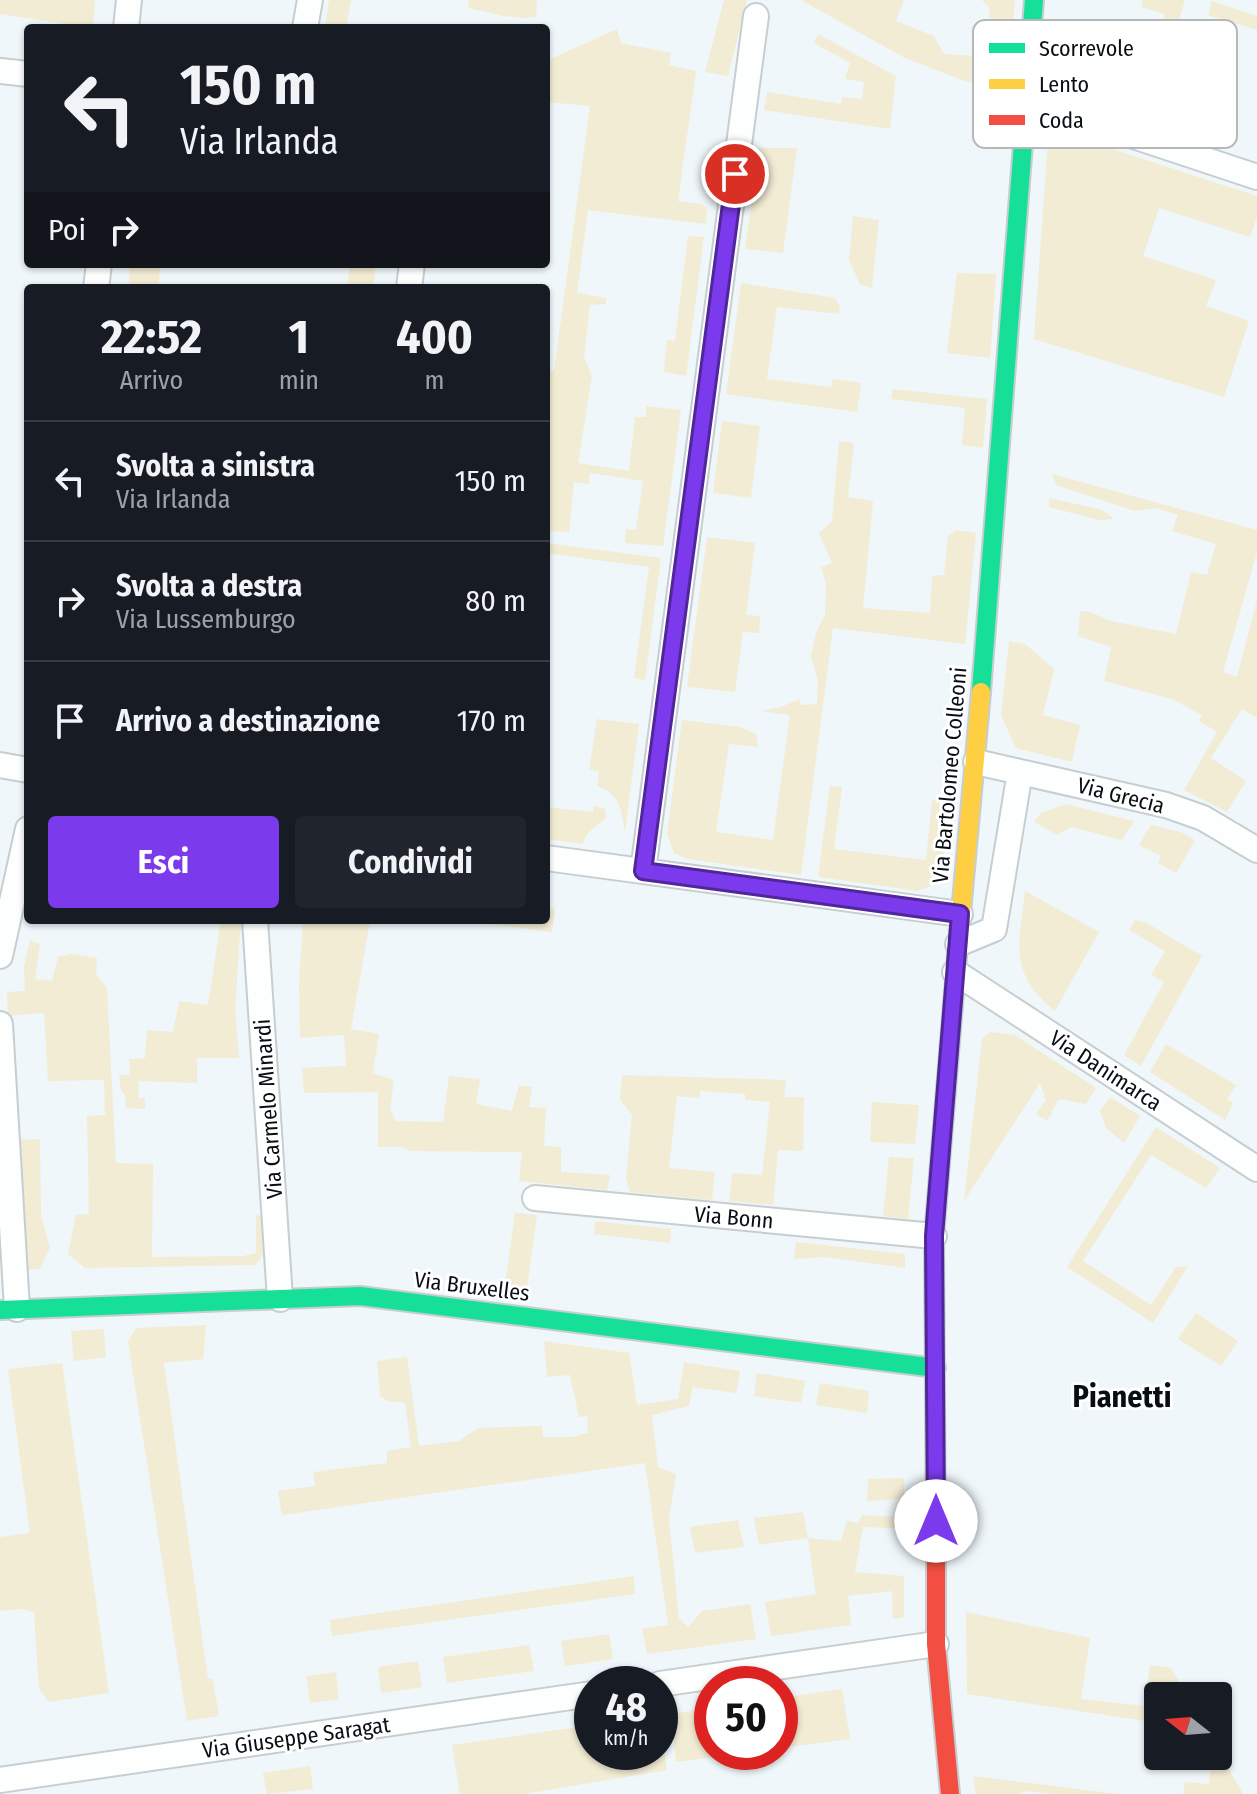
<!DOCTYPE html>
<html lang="it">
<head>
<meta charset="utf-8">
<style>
	body { margin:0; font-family:"Fira Sans Condensed",sans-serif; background:#20242c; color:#f1f3f6; height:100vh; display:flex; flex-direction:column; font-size:30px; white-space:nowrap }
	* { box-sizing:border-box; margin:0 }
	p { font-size:26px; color:#9ea1a6 }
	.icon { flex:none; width:44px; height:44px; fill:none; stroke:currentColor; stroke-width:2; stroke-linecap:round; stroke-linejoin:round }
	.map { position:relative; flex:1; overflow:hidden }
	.drawer { position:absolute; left:24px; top:284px; width:526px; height:640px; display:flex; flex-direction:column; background:#171b24; border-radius:8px; box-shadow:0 2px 6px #0004 }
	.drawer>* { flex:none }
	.banner { position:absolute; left:24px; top:24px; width:526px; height:244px; border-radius:8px; box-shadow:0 2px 6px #0004; background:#171b24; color:#f1f3f6; overflow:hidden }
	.needle { width:52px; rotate:287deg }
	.tools { position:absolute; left:1144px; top:1682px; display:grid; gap:16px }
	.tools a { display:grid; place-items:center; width:88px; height:88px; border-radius:8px; background:#171b24; box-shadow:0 2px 6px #0004; font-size:40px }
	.speed { position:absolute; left:574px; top:1666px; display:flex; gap:16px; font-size:40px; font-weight:700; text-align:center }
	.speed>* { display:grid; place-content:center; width:104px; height:104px; border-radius:50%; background:#171b24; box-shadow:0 2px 6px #0004; line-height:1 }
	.speed small { font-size:20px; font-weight:400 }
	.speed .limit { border:12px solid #d22; background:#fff; color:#111 }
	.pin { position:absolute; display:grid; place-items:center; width:68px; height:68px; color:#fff; margin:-34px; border:4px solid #fff; border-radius:50%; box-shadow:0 2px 8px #0007 }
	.me { position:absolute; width:88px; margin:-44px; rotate:0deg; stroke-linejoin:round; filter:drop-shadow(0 0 6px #0008) }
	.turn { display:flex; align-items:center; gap:28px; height:168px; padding:0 24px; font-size:36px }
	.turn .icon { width:104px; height:104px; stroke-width:2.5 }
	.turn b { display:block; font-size:56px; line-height:68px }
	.then { display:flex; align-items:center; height:76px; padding:0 24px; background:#0003; gap:16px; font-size:30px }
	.eta { display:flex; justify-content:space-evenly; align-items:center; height:136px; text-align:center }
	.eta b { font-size:48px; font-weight:700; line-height:56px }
	.action { display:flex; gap:16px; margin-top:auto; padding:16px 24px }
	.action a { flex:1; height:92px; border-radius:8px; background:#7c3aed; color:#fff; font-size:32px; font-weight:700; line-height:92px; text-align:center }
	.action a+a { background:#20242c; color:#f1f3f6 }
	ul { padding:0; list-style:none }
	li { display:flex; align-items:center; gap:24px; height:120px; padding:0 24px; border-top:2px solid #363941 }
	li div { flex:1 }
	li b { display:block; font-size:30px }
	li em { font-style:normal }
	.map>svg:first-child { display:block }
	.green { fill:#f2ecd4 }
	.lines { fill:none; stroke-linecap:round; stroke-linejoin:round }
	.street-casing { stroke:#c6ced1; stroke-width:28 }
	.fast-casing { stroke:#c6ced1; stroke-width:22 }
	.slow-casing { stroke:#c6ced1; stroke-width:22 }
	.jam-casing { stroke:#c6ced1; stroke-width:22 }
	.street { stroke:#fdfefe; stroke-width:24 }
	.fast { stroke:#16e098; stroke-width:18 }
	.slow { stroke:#ffcf43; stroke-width:18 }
	.jam { stroke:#f24e42; stroke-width:18 }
	.route-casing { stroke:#51269a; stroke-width:20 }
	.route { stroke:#7c3aed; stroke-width:14 }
	.labels { text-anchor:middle; stroke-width:6; stroke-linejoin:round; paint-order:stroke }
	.street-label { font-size:22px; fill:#080f13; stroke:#fff }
	.district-label { font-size:30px; font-weight:bold; fill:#080f13; stroke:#fff }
	.key { fill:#fff; stroke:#b5b7b8; stroke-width:2 }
	.key-label { font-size:22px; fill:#080f13 }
</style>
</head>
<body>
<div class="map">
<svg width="1257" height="1794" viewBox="0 0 1257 1794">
	<rect width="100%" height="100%" fill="#eff7fa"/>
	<path class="green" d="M0 0H95L93 28 0 14Z
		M329 0H351L346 28H325Z
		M469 0H537L536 17C514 21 489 12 468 8Z
		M724 0H747L728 76 705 72Z
		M801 0H904L896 21 934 36 944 54 979 56 982 39 995 34 1013 37 1010 75 981 85 959 79 905 58Z
		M982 0H1015L1013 23 989 18 990 8Z
		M1143 0H1185L1151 118 1050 84V69L1139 98 1165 14 1141 7Z
		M1212 1 1257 16V30L1208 15Z
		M617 29 621 43 671 53 669 65 696 71 678 201 701 204 707 208 706 224 588 210 577 293 606 298V304L590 305 584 357 592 376 578 463 629 471 635 417H646V406L681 410 663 546 625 543 626 529 636 530 643 481 590 473 589 484 574 482 569 532 548 531 546 538V370L554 371 590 106 546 102V61Z
		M818 34 896 76 890 129 764 110 767 92 841 104 842 97 862 99 864 82 845 79 850 63 814 43Z
		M1063 133 1257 196V217L1250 237 1159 208 1143 256 1216 280 1206 306 1249 321 1224 397 1034 339 1048 140Z
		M759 148H797L783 253 745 249Z
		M853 216 879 220 872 288 860 284 849 260Z
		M688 236 704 237 686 376 664 372 667 340 675 341Z
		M131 264H161L158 288H128Z
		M350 264H376L373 288H347Z
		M957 273 996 274 990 358 947 353Z
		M741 283 835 298 840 307 839 314 777 307 767 379 831 387 833 379 861 383 857 412 726 394Z
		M893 389 987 399 983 448 962 445 965 408 891 399Z
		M722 421 760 426 751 498 713 493Z
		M839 441 854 443 848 497 873 501 863 608 930 613 932 576 944 575 948 536 957 530 976 533 965 644 833 628 801 875 687 859 674 853 667 834 682 720 740 727 756 734 758 747 729 744 716 832 773 840 790 715 761 711 781 707 799 699 801 705 817 704 818 681 811 656 816 632 825 615 826 584 821 567 832 563 819 533 832 521Z
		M1052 474 1257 530V552L1223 672 1237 677 1257 600V718L1242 709 1211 758 1246 781 1227 812 1184 790 1217 732 1199 721 1202 715 1172 699 1104 681 1111 647 1078 636 1080 611 1090 612 1111 621 1176 634 1191 572 1207 575 1216 544 1172 531 1178 515 1155 508 1135 511 1056 485Z
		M1049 498 1103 510 1114 519 1099 520 1049 507Z
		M707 537 755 543 746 615 760 616 759 633 743 632 735 692 687 687Z
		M546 543 661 558 645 680 634 678 649 567 546 553Z
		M1009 641 1025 644 1054 669 1043 715 1080 725 1072 762 1016 748 1001 715Z
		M597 719 639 724 625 832C621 809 621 795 597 786L599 771 589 770Z
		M830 786 842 787 834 849 926 860 932 800 949 802 942 870 935 884 918 891 818 877Z
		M1066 804 1134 821 1122 840 1071 827 1057 835 1034 822 1041 813Z
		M594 805 605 809 606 818 588 833 582 844 546 839V807L593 812Z
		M1151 825 1181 832 1195 840 1176 873 1158 863 1161 856 1139 845Z
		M1025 891 1099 932 1055 1011C1008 973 1019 945 1025 891Z
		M546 908 555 909 552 932 476 922 477 920H546Z
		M221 920H241L235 1009 239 1058H197V1083L139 1081 138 1098H145V1109L126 1108 125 1095 121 1091 119 1075H130L129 1059 145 1058 147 1030 173 1032 179 1001 208 1005Z
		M303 920H370L351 1029 379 1034 373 1073 394 1080 390 1109 396 1121 443 1122 449 1076 480 1079 476 1104 512 1111 519 1085 532 1087 529 1107 546 1108 544 1146 561 1147V1172L610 1175 607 1190 519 1181 522 1152 410 1151 401 1147H378V1092L304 1093 302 1068 346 1066 344 1035 300 1038 299 984Z
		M1135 920 1145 922 1202 956 1141 1066 1124 1055 1164 982 1151 975 1165 951 1129 930Z
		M30 940 40 944 35 979 52 981 58 957 71 954 97 958 96 974 107 988 116 1163 153 1164 152 1257 243 1256 256 1253V1215L264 1216C265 1233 270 1253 255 1265L85 1268 68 1254 76 1215 89 1214 87 1116 105 1115 104 1080 48 1081 44 1013 8 1016 7 992 25 991 24 966Z
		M990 1032 1015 1035 1096 1088 1086 1104 1059 1099 1047 1121 1036 1114 1046 1100 1040 1083 964 1201 982 1039Z
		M1166 1044 1236 1085 1227 1099 1233 1103 1225 1120 1150 1072Z
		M622 1075 786 1080 784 1097H804L803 1151 778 1150 773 1205 729 1201 732 1173 762 1175 770 1102 745 1100V1094L700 1091 699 1098 677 1096 669 1168 715 1172 712 1200 630 1192 626 1178 632 1115 620 1099Z
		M1110 1097 1140 1116 1124 1143 1106 1128 1100 1111Z
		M872 1102 919 1105 915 1144 870 1142Z
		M1156 1127 1220 1168 1206 1188 1151 1155 1083 1261 1151 1305 1176 1267 1188 1266 1153 1323 1067 1267Z
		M40 1139 41 1216 50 1248 40 1269 19 1270 14 1140Z
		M889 1157 914 1158 908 1219 883 1216Z
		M515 1213 537 1215 526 1294 504 1291Z
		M595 1221 671 1229 670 1243 594 1234Z
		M796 1242 905 1254V1268L825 1257 794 1259Z
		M1196 1313 1238 1341 1221 1366 1178 1339Z
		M206 1325 203 1359 164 1363 208 1679H213L219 1716 187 1721 128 1341 136 1328Z
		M104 1329 106 1357 74 1361 71 1331Z
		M544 1341 629 1353 637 1405 678 1399 684 1362 740 1371 736 1393 693 1387 689 1406 652 1415 658 1467 676 1474 669 1518 679 1618 688 1627 702 1611 750 1604 756 1639 647 1654 642 1629 668 1625 645 1463 282 1515 278 1491 315 1486 313 1472 387 1463V1451L411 1447 405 1403 388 1401 380 1396 377 1361 407 1357 419 1446 459 1441 478 1428 542 1426 543 1437H572L588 1433 587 1416 579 1417 570 1375 547 1377Z
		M62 1363 109 1693 49 1702 39 1689 34 1612 21 1609 0 1611V1537L30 1533 8 1369Z
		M757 1373 805 1381 801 1403 754 1396Z
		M820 1383 869 1391 867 1413 816 1405Z
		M904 1478V1499L867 1501 868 1479Z
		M803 1512 808 1538 841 1541 847 1521 858 1523 862 1515 896 1517 895 1528 863 1527 855 1572 904 1576V1617L893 1619 892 1591 848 1596 851 1625 771 1636 765 1602 816 1594 808 1538 759 1545 754 1518Z
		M738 1520 744 1547 695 1553 690 1527Z
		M634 1576 635 1594 332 1636 330 1620Z
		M966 1612 1090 1638 1081 1699 1145 1706 1150 1665 1171 1668 1187 1696H1158V1723L967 1694Z
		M609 1634 613 1659 565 1666 561 1641Z
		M529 1645 534 1671 447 1683 443 1657Z
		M418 1661 422 1687 381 1693 378 1667Z
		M336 1672 339 1699 310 1703 306 1676Z
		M842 1689 850 1739 780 1748V1698Z
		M712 1708V1752H730V1755L676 1762 671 1714Z
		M660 1715 667 1770 523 1794H460L452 1745 592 1725V1752H660Z
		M1218 1750 1243 1794H1183L1185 1782 1209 1784 1211 1766 1206 1756H1218Z
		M310 1766 313 1789 267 1794 263 1773Z
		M973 1776 1118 1794H1054L1023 1791 1020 1794H976Z"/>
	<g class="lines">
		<defs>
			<path id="street" d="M126 28 129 0
				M305 28 310 0
				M0 71 28 74
				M1028 101 1257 177
				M96 288 99 264
				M409 288 412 264
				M976 762 1166 805 1203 818 1257 850
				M0 765 28 770
				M546 858 960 914
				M643 871 756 16
				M255 920 280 1299
				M958 944 994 929 1020 772
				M0 956 28 829
				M955 972 1257 1169
				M0 1024 17 1309
				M535 1198 934 1236
				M660 1684 936 1644
				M0 1780 592 1694"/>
			<path id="fast" d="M981 692 1034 0
				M0 1310 360 1296 936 1368
				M936 1562 934 1236 956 968"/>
			<path id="slow" d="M956 968 981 692"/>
			<path id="jam" d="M936 1562V1644L950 1794"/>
		</defs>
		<use href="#street" class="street-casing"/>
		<use href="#fast" class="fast-casing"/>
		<use href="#slow" class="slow-casing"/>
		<use href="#jam" class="jam-casing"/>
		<use href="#street" class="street"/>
		<use href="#fast" class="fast"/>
		<use href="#slow" class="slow"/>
		<use href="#jam" class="jam"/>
	</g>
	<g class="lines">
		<defs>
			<path id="route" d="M735 174 643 871 960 914 934 1236 936 1521"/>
		</defs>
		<use href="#route" class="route-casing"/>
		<use href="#route" class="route"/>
	</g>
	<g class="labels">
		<g class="street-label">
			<text transform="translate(949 775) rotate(-85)" y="8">Via Bartolomeo Colleoni</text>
			<text transform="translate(1121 795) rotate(14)" y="8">Via Grecia</text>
			<text transform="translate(1106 1070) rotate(33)" y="8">Via Danimarca</text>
			<text transform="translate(268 1109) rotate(-94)" y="8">Via Carmelo Minardi</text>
			<text transform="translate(734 1217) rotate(5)" y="8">Via Bonn</text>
			<text transform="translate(472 1286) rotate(7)" y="8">Via Bruxelles</text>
			<text transform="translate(296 1737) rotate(-8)" y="8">Via Giuseppe Saragat</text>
		</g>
		<g class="district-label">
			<text x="1122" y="1407">Pianetti</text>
		</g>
	</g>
	<rect x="973" y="20" width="264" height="128" rx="12" class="key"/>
	<rect x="989" y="43" width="36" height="10" fill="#16e098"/>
	<rect x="989" y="79" width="36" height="10" fill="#ffcf43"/>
	<rect x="989" y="115" width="36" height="10" fill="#f24e42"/>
	<g class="key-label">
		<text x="1039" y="56">Scorrevole</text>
		<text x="1039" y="92">Lento</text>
		<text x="1039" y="128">Coda</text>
	</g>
</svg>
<div class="tools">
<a><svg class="needle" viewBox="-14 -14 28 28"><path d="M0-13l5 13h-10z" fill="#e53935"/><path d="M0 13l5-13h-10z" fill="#9ea1a6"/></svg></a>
</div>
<div class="speed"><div>48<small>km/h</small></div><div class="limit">50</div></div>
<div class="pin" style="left:735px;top:174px;background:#d93025"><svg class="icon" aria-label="arrive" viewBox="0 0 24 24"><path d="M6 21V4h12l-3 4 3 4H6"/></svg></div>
<svg class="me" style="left:936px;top:1521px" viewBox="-20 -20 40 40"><circle r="19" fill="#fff"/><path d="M0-13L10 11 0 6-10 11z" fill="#7c3aed"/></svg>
<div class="banner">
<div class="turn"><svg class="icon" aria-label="left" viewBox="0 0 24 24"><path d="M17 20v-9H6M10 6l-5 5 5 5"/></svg><div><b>150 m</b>Via Irlanda</div></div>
<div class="then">Poi<svg class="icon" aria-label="right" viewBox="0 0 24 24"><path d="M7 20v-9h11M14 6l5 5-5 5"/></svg></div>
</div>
<section class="drawer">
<div class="eta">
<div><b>22:52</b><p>Arrivo</p></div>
<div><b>1</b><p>min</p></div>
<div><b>400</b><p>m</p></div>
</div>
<ul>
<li><svg class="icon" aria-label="left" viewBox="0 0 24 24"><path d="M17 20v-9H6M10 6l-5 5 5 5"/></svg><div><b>Svolta a sinistra</b><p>Via Irlanda</p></div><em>150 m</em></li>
<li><svg class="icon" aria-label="right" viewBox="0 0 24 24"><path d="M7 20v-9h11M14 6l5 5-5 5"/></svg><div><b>Svolta a destra</b><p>Via Lussemburgo</p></div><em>80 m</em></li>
<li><svg class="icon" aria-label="arrive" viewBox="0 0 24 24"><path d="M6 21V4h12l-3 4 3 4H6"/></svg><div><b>Arrivo a destinazione</b></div><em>170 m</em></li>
</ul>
<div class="action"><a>Esci</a><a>Condividi</a></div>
</section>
</div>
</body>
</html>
